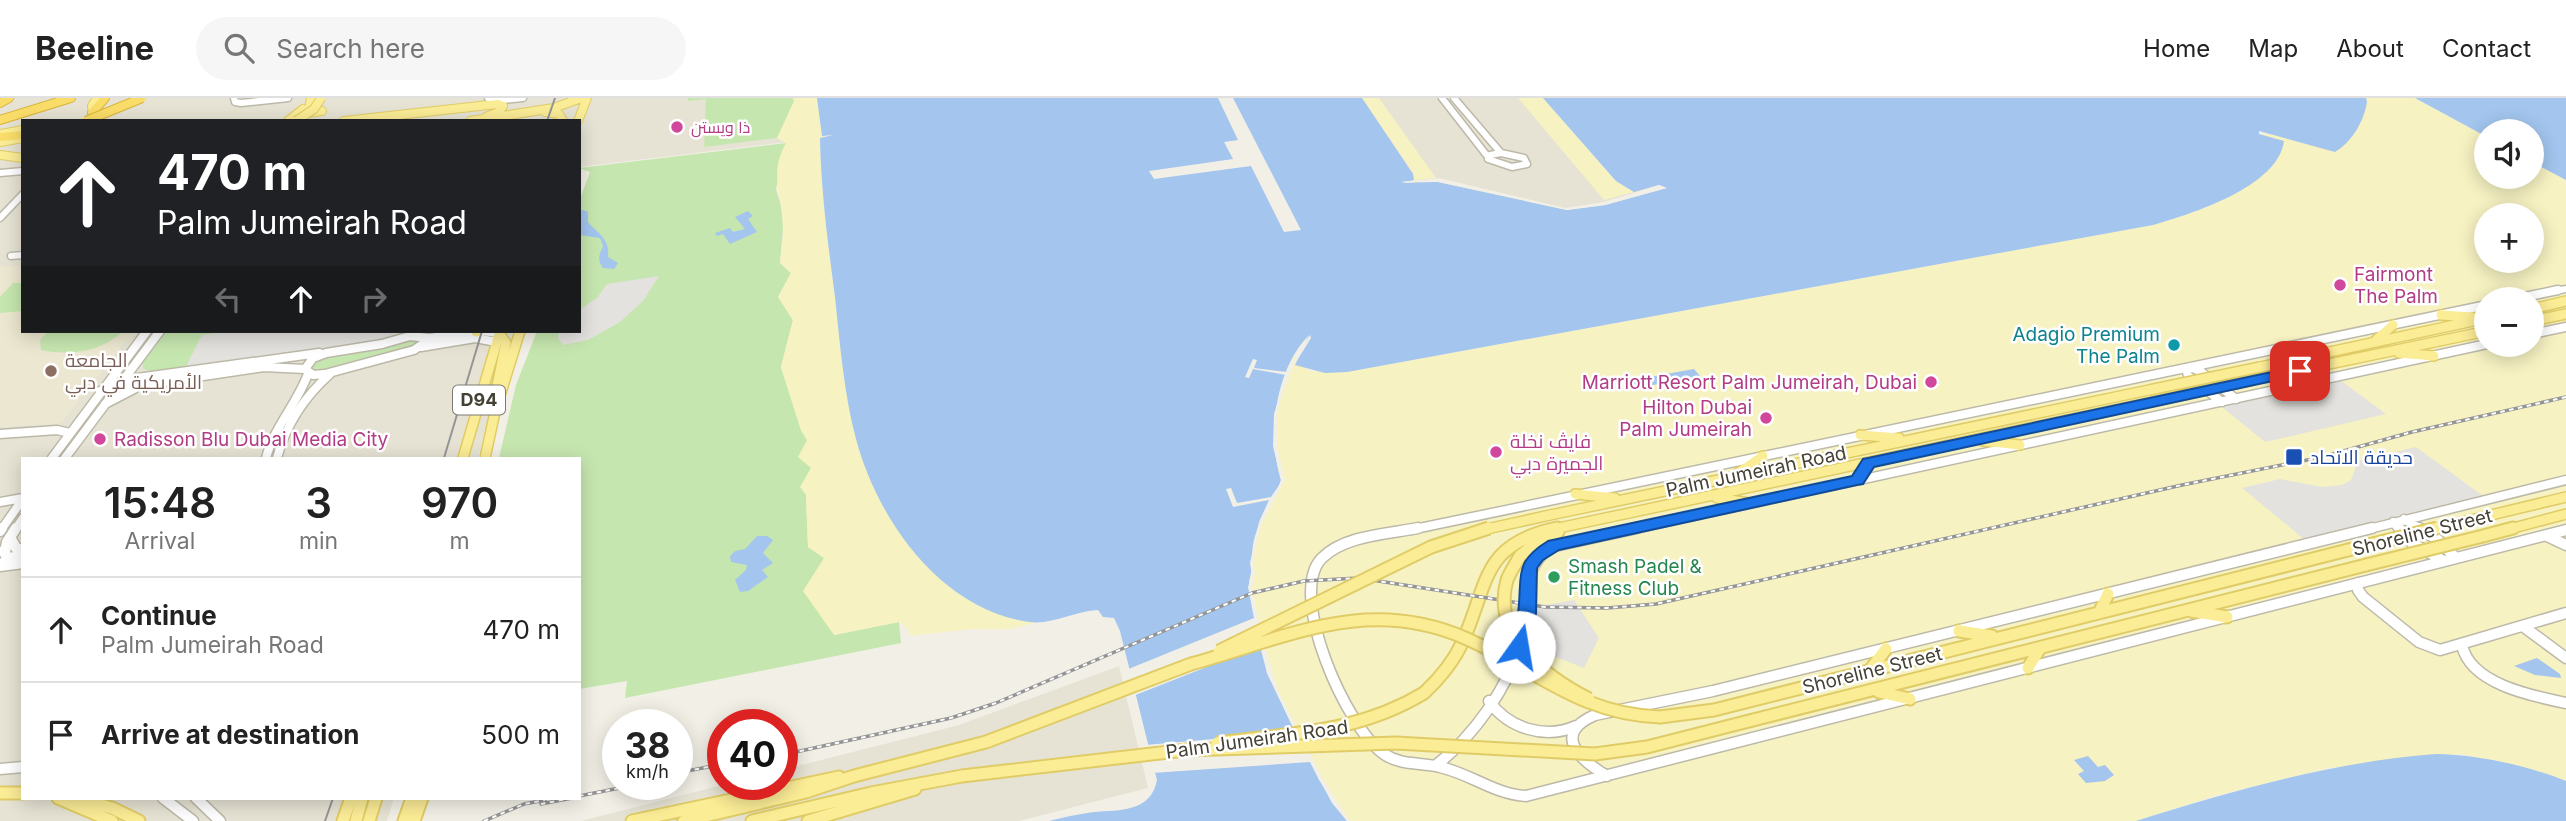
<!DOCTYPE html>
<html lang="en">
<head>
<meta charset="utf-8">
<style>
	body { margin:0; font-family:Inter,Cairo,sans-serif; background:#f6f6f6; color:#222; height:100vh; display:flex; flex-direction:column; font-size:26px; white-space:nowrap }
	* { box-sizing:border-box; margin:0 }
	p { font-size:23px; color:#767676 }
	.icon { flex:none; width:38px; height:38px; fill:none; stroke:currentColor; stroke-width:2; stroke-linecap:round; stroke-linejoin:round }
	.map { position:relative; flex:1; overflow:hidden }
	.sheet { position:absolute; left:21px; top:359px; width:560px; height:343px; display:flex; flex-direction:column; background:#fff; border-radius:0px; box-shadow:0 4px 18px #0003 }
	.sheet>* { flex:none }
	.hud { position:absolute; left:21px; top:21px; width:560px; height:214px; border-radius:0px; box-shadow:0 4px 18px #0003; background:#202124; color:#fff; overflow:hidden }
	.tools { position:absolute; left:2474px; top:21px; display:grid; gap:14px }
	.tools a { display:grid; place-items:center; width:70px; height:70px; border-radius:50%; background:#fff; box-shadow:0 4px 18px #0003; font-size:35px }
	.speed { position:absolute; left:602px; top:611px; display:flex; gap:14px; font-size:35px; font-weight:700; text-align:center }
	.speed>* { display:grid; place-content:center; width:91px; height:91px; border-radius:50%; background:#fff; box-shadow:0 4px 18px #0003; line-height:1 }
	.speed small { font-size:18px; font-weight:400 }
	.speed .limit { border:10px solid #d22; background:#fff; color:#111 }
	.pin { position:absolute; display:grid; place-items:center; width:60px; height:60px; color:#fff; margin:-30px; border-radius:14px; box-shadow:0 4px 10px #0006 }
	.me { position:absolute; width:77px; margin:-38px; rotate:13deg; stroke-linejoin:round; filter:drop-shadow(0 0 5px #0008) }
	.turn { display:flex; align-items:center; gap:24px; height:147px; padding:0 21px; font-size:32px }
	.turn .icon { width:91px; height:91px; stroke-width:2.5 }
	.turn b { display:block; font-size:49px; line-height:60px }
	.lanes { display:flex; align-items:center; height:66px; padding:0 21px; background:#0003; justify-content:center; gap:35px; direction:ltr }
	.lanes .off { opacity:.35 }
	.eta { display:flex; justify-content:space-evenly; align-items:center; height:119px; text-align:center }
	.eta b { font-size:42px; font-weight:600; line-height:49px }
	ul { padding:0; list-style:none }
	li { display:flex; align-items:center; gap:21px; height:105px; padding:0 21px; border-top:2px solid #e0e0e0 }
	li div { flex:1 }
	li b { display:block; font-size:26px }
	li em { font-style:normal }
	header { display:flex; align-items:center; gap:42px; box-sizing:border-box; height:98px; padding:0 35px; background:#fff; border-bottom:2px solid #e0e0e0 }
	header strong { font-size:33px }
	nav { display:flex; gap:38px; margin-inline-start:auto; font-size:24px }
	.search { width:490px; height:63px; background:#f6f6f6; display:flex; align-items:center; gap:18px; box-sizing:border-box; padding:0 24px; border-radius:38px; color:#767676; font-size:26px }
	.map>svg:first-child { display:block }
	.residential { fill:#e6e3d4 }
	.education { fill:#ebe7d0 }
	.green { fill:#c6e6af }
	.sand { fill:#f6f2c2; fill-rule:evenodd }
	.parking { fill:#e3e2de }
	.water { fill:#a3c5ee }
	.pier { fill:#f2f0e6 }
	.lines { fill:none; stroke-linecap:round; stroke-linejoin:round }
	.minor-far2-casing { stroke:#bdb9a9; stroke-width:9 }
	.minor-far1-casing { stroke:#bdb9a9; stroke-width:11 }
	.minor-casing { stroke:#bdb9a9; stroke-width:13 }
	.major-far2-casing { stroke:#e0cc66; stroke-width:10 }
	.major-far1-casing { stroke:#e0cc66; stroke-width:12 }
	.major-casing { stroke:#e0cc66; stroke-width:15 }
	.highway-casing { stroke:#d9b439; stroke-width:10 }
	.minor-far2 { stroke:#fff; stroke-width:6 }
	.minor-far1 { stroke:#fff; stroke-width:8 }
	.minor { stroke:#fff; stroke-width:10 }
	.major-far2 { stroke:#fbec96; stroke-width:8 }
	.major-far1 { stroke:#fbec96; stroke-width:9 }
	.major { stroke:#fbec96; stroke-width:11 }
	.highway { stroke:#fadd69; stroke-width:8 }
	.tram { stroke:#959595; stroke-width:2 }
	.rail-casing { stroke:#959595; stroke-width:3.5 }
	.rail { stroke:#fff; stroke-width:2; stroke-dasharray:4.5; stroke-linecap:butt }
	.major-bridge-far2-casing { stroke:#e0cc66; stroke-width:10; stroke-linecap:butt }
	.major-bridge-far1-casing { stroke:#e0cc66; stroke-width:12; stroke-linecap:butt }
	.major-bridge-casing { stroke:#e0cc66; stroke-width:15; stroke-linecap:butt }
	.highway-bridge-casing { stroke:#d9b439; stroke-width:10; stroke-linecap:butt }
	.major-bridge-far2 { stroke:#fbec96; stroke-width:8 }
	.major-bridge-far1 { stroke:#fbec96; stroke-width:9 }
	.major-bridge { stroke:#fbec96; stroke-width:11 }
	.highway-bridge { stroke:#fadd69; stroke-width:8 }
	.route { fill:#1a73e8; stroke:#114b97; stroke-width:2 }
	.hotel-dot { fill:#d1479c; stroke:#fff; stroke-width:2.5 }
	.culture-dot { fill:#0f9aa8; stroke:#fff; stroke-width:2.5 }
	.education-dot { fill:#8d6e63; stroke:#fff; stroke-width:2.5 }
	.transit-dot { fill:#1a4fb4; stroke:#fff; stroke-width:2.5 }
	.leisure-dot { fill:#2e9e5b; stroke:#fff; stroke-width:2.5 }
	.labels { text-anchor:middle; stroke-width:5; stroke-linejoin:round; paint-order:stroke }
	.far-hotel-label { font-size:16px; fill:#b23c85; stroke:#fff; text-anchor:start }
	.shield { fill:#fff; stroke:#7d7a72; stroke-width:2 }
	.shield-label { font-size:18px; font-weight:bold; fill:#454135 }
	.hotel-label { font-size:19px; fill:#b23c85; stroke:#fff; text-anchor:start }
	.culture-label { font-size:19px; fill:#0d838f; stroke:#fff; text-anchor:end }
	.education-label { font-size:19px; fill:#785e54; stroke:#fff; text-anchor:start }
	.transit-label { font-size:19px; fill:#164399; stroke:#fff; text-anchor:start }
	.street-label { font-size:19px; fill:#454135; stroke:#fff }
	.leisure-label { font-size:19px; fill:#27864d; stroke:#fff; text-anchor:start }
</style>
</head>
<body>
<header>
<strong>Beeline</strong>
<div class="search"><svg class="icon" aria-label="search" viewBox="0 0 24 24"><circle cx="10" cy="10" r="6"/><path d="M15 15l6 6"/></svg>Search here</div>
<nav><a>Home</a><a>Map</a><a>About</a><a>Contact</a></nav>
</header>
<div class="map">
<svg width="2566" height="723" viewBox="0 0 2566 723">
	<rect width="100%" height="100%" fill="#f2f0e6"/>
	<path class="residential" d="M0 0H818L820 40 579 69V23H23V233H513L478 360H23V700H394L387 723H0Z
		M1362 0H1543L1616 83 1666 88 1574 112 1414 85 1413 76Z
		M1119 568 1148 690 1019 723H581L726 686H782V672L959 627Z"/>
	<path class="education" d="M23 167V233H138L130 243 125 244 61 325 0 329V169Z"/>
	<path class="green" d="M688 0H792L795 3 777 40 704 49 706 1 688 3Z
		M786 45 776 91 782 111 783 132 780 165 791 175 778 199 793 222 781 269 801 332 807 342 811 370 806 397 808 449 824 460 834 537 899 524 901 545 625 600 627 583 579 591V360H499L516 287 537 233H579V104L590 74 579 70Z
		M13 185H23V213L0 215V199Z
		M48 233H123C102 254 69 258 41 252L40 242Z
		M166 233H233L202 237 185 271 155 274 144 271 142 263Z
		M406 240 421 243 406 253 377 257 319 274 309 269 322 259Z"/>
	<path class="sand" d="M793 0H817L825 37 820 43C821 98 829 153 836 207 841 251 846 296 856 339 862 364 874 390 887 412 923 474 962 510 1034 525L1011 531H971L910 538 908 531 899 524 834 537 803 493 824 460 808 449 806 397 800 389 811 370 798 359 807 342 801 332 781 269 793 222 778 199 791 175 780 165C781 154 783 142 783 131 783 99 768 76 786 45L777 40 794 3Z
		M1362 0H1379L1436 80 1414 82 1413 75Z
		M1518 0H1543L1616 83 1634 94 1604 102Z
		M2366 0H2415L2487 39V79H2532V64L2566 82V683L2526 671 2462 656 2328 670 2214 698 2136 723H1347L1332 705 1267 575 1249 483 1250 465 1277 368 1274 316 1294 259 1309 273 1347 274 2153 127C2193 115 2239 101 2268 71 2275 65 2279 56 2284 48L2259 36 2350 41 2366 11ZM2487 117H2532V163H2487ZM2487 201H2532V247H2487Z"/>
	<path class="parking" d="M659 178 643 203 620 224 588 242 563 247 558 240 559 233H579V212L597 200 607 186Z
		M233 233H396L387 241 185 271 202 237Z
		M2340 282 2386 316 2265 344 2221 308Z
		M2416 349 2483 398 2304 441 2242 390 2280 381 2322 389 2342 387 2351 382 2358 363Z
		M1574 502 1599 540 1584 570 1525 547 1532 529 1535 509Z"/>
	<path class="water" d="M817 0H1362L1413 76 1414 82 1401 85 1438 84 1567 112 1605 107 1666 90 1659 87 1634 94 1616 83 1543 0H2366L2367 4C2364 23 2352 44 2335 54L2259 33V36L2284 43C2278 89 2191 116 2153 127L1347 274 1325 275 1295 267 1309 237C1275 272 1267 337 1281 382 1274 401 1261 417 1255 438 1250 453 1254 470 1249 483L1267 575 1319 682 1347 723H1049C1064 719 1079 716 1094 714 1120 712 1151 714 1157 682L1120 533 1114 520 1103 519 1098 512C1076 513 1051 527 1030 524 941 512 878 423 856 341 844 296 840 246 835 199 828 146 821 93 820 40L833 37 822 38Z
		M2415 0H2566V82L2532 64V33H2487V39Z
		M583 112 588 114V124C598 136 610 140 608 159L618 165 614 171 603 170C597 162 599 157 603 148L600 140 579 137V113Z
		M748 113 753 118 748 121 757 134 730 146 723 136 717 138 715 135 730 130 733 134 745 131 735 119Z
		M1694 271 1700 278 1632 291 1627 283Z
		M757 438H767L773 442 763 455 773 465 762 472 768 479 748 493 740 494 735 482 746 472 747 467 731 464 730 458 735 453 745 451Z
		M2537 560 2560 576 2561 580 2535 577 2514 568Z
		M2436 656C2480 657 2525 667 2566 683V723H2136C2235 692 2332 664 2436 656Z
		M2088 658 2098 669 2105 667 2114 677 2105 683 2086 685 2078 676 2084 673 2074 662Z"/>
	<path class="pier" d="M1218 0H1233L1301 132 1284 134 1251 68 1154 81 1149 73 1233 61 1224 44 1238 42Z
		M1439 80 1565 110 1604 104 1659 87 1667 90 1605 107 1567 112 1438 84H1400Z
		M1310 237 1311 240 1293 269 1281 300 1277 316V348L1285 382 1262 425 1257 443 1253 465 1255 476 1252 489 1262 539 1278 592 1323 681 1350 723H1347L1332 705 1310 664 1152 675 1145 647 1295 634 1267 575 1260 548 1133 598 1126 572 1254 520 1248 489 1252 476 1250 465 1259 424 1269 402 1233 409 1226 391 1231 390 1237 405 1271 399 1280 386 1281 382 1273 348 1274 316 1286 277 1253 271 1249 280 1245 279 1253 261 1257 262 1254 270 1287 274Z"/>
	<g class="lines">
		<defs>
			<path id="minor-far2" d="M234 0 235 4 241 5 288 0
				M488 0 492 3 523 0
				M1442 0 1488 59
				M1454 0 1501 55
				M1501 55 1524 60 1527 66 1512 69 1488 61 1490 57Z
				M0 75 23 73
				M0 120 23 96
				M11 158 23 157
				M2550 194 2566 191"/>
			<path id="minor-far1" d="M2515 201 2558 192
				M2532 236 2566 229
				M423 240 424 245 414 252 325 276 313 277 305 271 313 260 326 255 382 246 410 238 429 240 482 233 499 235
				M421 249 475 240 497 244
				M2190 269 2200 273 2236 301
				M2186 270 2188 278 2222 304
				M113 288 129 289 264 269 305 271
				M100 293 137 280 319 255
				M105 306 134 291
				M0 336 57 332 70 335
				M52 360 147 233
				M65 360 160 233
				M266 360C274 329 297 306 308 276
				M277 360C286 327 304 299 330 276
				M0 404 23 400
				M2404 421 2422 432
				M2393 424 2400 432
				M1 432 23 401
				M15 432 23 420
				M1410 432 2487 207
				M1629 432 2487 246
				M2365 432 2566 382"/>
			<path id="minor" d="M1418 430C1389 436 1345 437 1322 460 1286 496 1347 631 1384 656 1401 668 1421 664 1440 669 1471 676 1494 696 1526 698L2566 432
				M2399 430 2412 445 2444 463
				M2419 430 2438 442 2456 460
				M0 433 2 430
				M2547 438 2566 447
				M10 439 16 450 23 452
				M5 454 7 444 16 430
				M8 460 23 458
				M0 468 8 460 3 453
				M0 468 23 465
				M2358 485V492L2363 499 2419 544 2440 552 2566 515
				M2524 529 2566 560
				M2462 547C2470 586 2532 598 2566 605
				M1489 603C1508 630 1545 642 1576 628
				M1435 668C1473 639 1508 590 1521 544 1530 509 1518 473 1550 449L1637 430
				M0 671 23 669
				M1607 678C1580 662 1551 636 1595 617L1713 593 2372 430
				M163 700 193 723
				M196 700 220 723"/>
			<path id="major-far2" d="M311 0 308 15 322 13
				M545 14 559 16 563 23
				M93 19 92 8 97 0
				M288 23 303 11
				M344 23 498 6 503 8 499 14 486 19
				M470 23 554 10 581 0
				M578 23 587 0
				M0 36 23 32
				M0 44 23 40
				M0 57 23 60"/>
			<path id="major-far1" d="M2532 211 2566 203
				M2441 217 2472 219
				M2532 223 2566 216
				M476 234 479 233
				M2375 243 2393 227
				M2399 255 2434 258
				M2260 269 2487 220
				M2272 278 2487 233
				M492 312 506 245 499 235
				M1860 337 1899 340
				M1983 343 2020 347
				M463 360 500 233
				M485 360 495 314 520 233
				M1737 376 1763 358
				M1857 382 1868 365
				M1575 396 1615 400
				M1717 400 1749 405
				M1550 417 2149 292
				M2466 423 2566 399
				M1549 432 2161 302
				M2506 432 2566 416"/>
			<path id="major" d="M2483 438 2513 430
				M1520 458 1537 444 1558 434
				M2191 513 2227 519
				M2099 515 2108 496
				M1959 533 1992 538
				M2028 570 2040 550
				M1870 572 1886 551
				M1879 594 1910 601
				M1424 595C1440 580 1454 563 1463 543 1489 483 1482 446 1557 430
				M1660 619 1714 612 2348 452
				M1753 622 2366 467
				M0 695H23
				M58 700 112 723
				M76 700 112 710 139 723
				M343 723 351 700
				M356 723 362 700
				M369 723 376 700
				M404 723 412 700
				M414 723 422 700
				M632 723 839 679
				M684 723 806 694 854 678 986 644 1191 566
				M752 723 871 695 962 678 1186 652
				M808 723 915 691"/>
			<path id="highway" d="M0 5 9 0
				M92 15 105 0
				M0 22 71 0
				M0 39 23 37"/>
		</defs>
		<use href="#minor-far2" class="minor-far2-casing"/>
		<use href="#minor-far1" class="minor-far1-casing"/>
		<use href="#minor" class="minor-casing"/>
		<use href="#major-far2" class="major-far2-casing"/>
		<use href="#major-far1" class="major-far1-casing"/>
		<use href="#major" class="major-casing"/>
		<use href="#highway" class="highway-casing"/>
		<use href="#minor-far2" class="minor-far2"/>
		<use href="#minor-far1" class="minor-far1"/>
		<use href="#minor" class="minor"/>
		<use href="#major-far2" class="major-far2"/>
		<use href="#major-far1" class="major-far1"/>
		<use href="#major" class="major"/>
		<use href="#highway" class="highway"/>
		<path class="tram" d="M547 23 555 0
			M444 360 482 233
			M325 723 333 700"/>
		<defs>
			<path id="rail" d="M782 657 951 620 996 605 1252 495 1304 483 1359 480 1545 509 1607 510 1656 506 2182 387 2322 359 2412 334 2566 299
				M677 675 723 666
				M579 698 640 686
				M541 706 572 700
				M484 723 524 706 545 702"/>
		</defs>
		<use href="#rail" class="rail-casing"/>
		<use href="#rail" class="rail"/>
		<defs>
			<path id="major-bridge-far2" d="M296 23 314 11 321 0"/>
			<path id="major-bridge-far1" d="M2149 292 2260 269
				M2161 302 2272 278
				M1482 432 1550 417
				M2430 432 2466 423"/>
			<path id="major-bridge" d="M2348 452 2437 430
				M1520 458C1516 465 1510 474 1507 482 1491 538 1546 579 1589 601
				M2366 467 2483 438
				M1219 553 1431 449 1489 430
				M1191 566C1286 540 1366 497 1465 540 1536 571 1578 616 1660 619
				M1217 645C1292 635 1358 635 1424 595
				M1186 652 1396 645 1595 656 1647 649 1753 622"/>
			<path id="highway-bridge" d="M86 23 142 0"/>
		</defs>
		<use href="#major-bridge-far2" class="major-bridge-far2-casing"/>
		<use href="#major-bridge-far1" class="major-bridge-far1-casing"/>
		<use href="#major-bridge" class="major-bridge-casing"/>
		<use href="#highway-bridge" class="highway-bridge-casing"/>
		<use href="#major-bridge-far2" class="major-bridge-far2"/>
		<use href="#major-bridge-far1" class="major-bridge-far1"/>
		<use href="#major-bridge" class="major-bridge"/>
		<use href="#highway-bridge" class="highway-bridge"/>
	</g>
	<path class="route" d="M2300 268 2307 273 2305 276 1874 369 1863 386 1857 387 1559 452 1543 462 1537 470 1536 515 1528 549 1525 554H1512L1510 549C1512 538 1516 526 1518 515 1523 479 1512 465 1548 443L1852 378 1863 361 1868 360Z"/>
	<g class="hotel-dot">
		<circle cx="677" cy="29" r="7"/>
		<circle cx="2340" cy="187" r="7"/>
		<circle cx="1931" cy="284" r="7"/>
		<circle cx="1766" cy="320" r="7"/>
		<circle cx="100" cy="341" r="7"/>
		<circle cx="1496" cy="354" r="7"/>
	</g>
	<circle class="culture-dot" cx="2174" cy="247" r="7"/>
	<circle class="education-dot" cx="51" cy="273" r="7"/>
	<rect class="transit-dot" x="2285" y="350" width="18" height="18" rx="3.5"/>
	<circle class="leisure-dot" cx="1554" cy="479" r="7"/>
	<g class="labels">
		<g class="far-hotel-label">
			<text x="691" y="35">ذا ويستن</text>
		</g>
		<rect class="shield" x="453" y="287.5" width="52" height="29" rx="5"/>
		<g class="shield-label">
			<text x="479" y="308">D94</text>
		</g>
		<g class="hotel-label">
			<text x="2354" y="183">Fairmont<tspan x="2354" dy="22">The Palm</tspan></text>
			<text x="1917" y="291" text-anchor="end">Marriott Resort Palm Jumeirah, Dubai</text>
			<text x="1752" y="316" text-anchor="end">Hilton Dubai<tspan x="1752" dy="22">Palm Jumeirah</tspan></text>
			<text x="114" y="348">Radisson Blu Dubai Media City</text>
			<text x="1510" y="350">فايڤ نخلة<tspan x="1510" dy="22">الجميرة دبي</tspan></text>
		</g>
		<g class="culture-label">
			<text x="2160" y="243">Adagio Premium<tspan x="2160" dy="22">The Palm</tspan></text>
		</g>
		<g class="education-label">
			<text x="65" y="269">الجامعة<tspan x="65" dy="22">الأمريكية في دبي</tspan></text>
		</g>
		<g class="transit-label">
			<text x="2310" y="366">حديقة الاتحاد</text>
		</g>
		<g class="street-label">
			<text transform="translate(1756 373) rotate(-12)" y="7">Palm Jumeirah Road</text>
			<text transform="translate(2422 434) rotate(-14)" y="7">Shoreline Street</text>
			<text transform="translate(1872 572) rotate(-14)" y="7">Shoreline Street</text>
			<text transform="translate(1257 641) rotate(-8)" y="7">Palm Jumeirah Road</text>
		</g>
		<g class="leisure-label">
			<text x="1568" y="475">Smash Padel &amp;<tspan x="1568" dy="22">Fitness Club</tspan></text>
		</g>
	</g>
</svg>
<div class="tools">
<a><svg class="icon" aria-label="sound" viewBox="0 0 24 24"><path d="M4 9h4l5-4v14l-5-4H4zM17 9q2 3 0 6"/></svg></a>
<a>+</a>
<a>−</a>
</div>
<div class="speed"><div>38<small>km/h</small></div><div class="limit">40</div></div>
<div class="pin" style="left:2300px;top:273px;background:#d93025"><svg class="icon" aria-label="arrive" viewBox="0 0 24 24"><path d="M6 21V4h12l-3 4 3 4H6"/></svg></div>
<svg class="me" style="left:1519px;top:549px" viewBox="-20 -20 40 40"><circle r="19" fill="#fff"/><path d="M0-13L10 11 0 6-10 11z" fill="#1a73e8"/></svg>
<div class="hud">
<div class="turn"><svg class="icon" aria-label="ahead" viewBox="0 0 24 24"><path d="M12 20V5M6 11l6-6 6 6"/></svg><div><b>470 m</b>Palm Jumeirah Road</div></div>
<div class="lanes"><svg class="icon off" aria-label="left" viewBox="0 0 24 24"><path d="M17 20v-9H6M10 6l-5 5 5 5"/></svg><svg class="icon" aria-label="ahead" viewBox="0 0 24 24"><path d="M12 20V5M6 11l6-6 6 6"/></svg><svg class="icon off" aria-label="right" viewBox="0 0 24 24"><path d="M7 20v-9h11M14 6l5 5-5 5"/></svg></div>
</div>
<section class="sheet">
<div class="eta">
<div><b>15:48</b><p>Arrival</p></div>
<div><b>3</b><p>min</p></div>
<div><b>970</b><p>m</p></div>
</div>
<ul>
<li><svg class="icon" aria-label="ahead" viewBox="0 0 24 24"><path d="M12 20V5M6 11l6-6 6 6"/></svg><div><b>Continue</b><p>Palm Jumeirah Road</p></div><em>470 m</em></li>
<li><svg class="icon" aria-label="arrive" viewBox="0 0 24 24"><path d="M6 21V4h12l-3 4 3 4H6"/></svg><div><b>Arrive at destination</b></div><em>500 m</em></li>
</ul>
</section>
</div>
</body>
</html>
